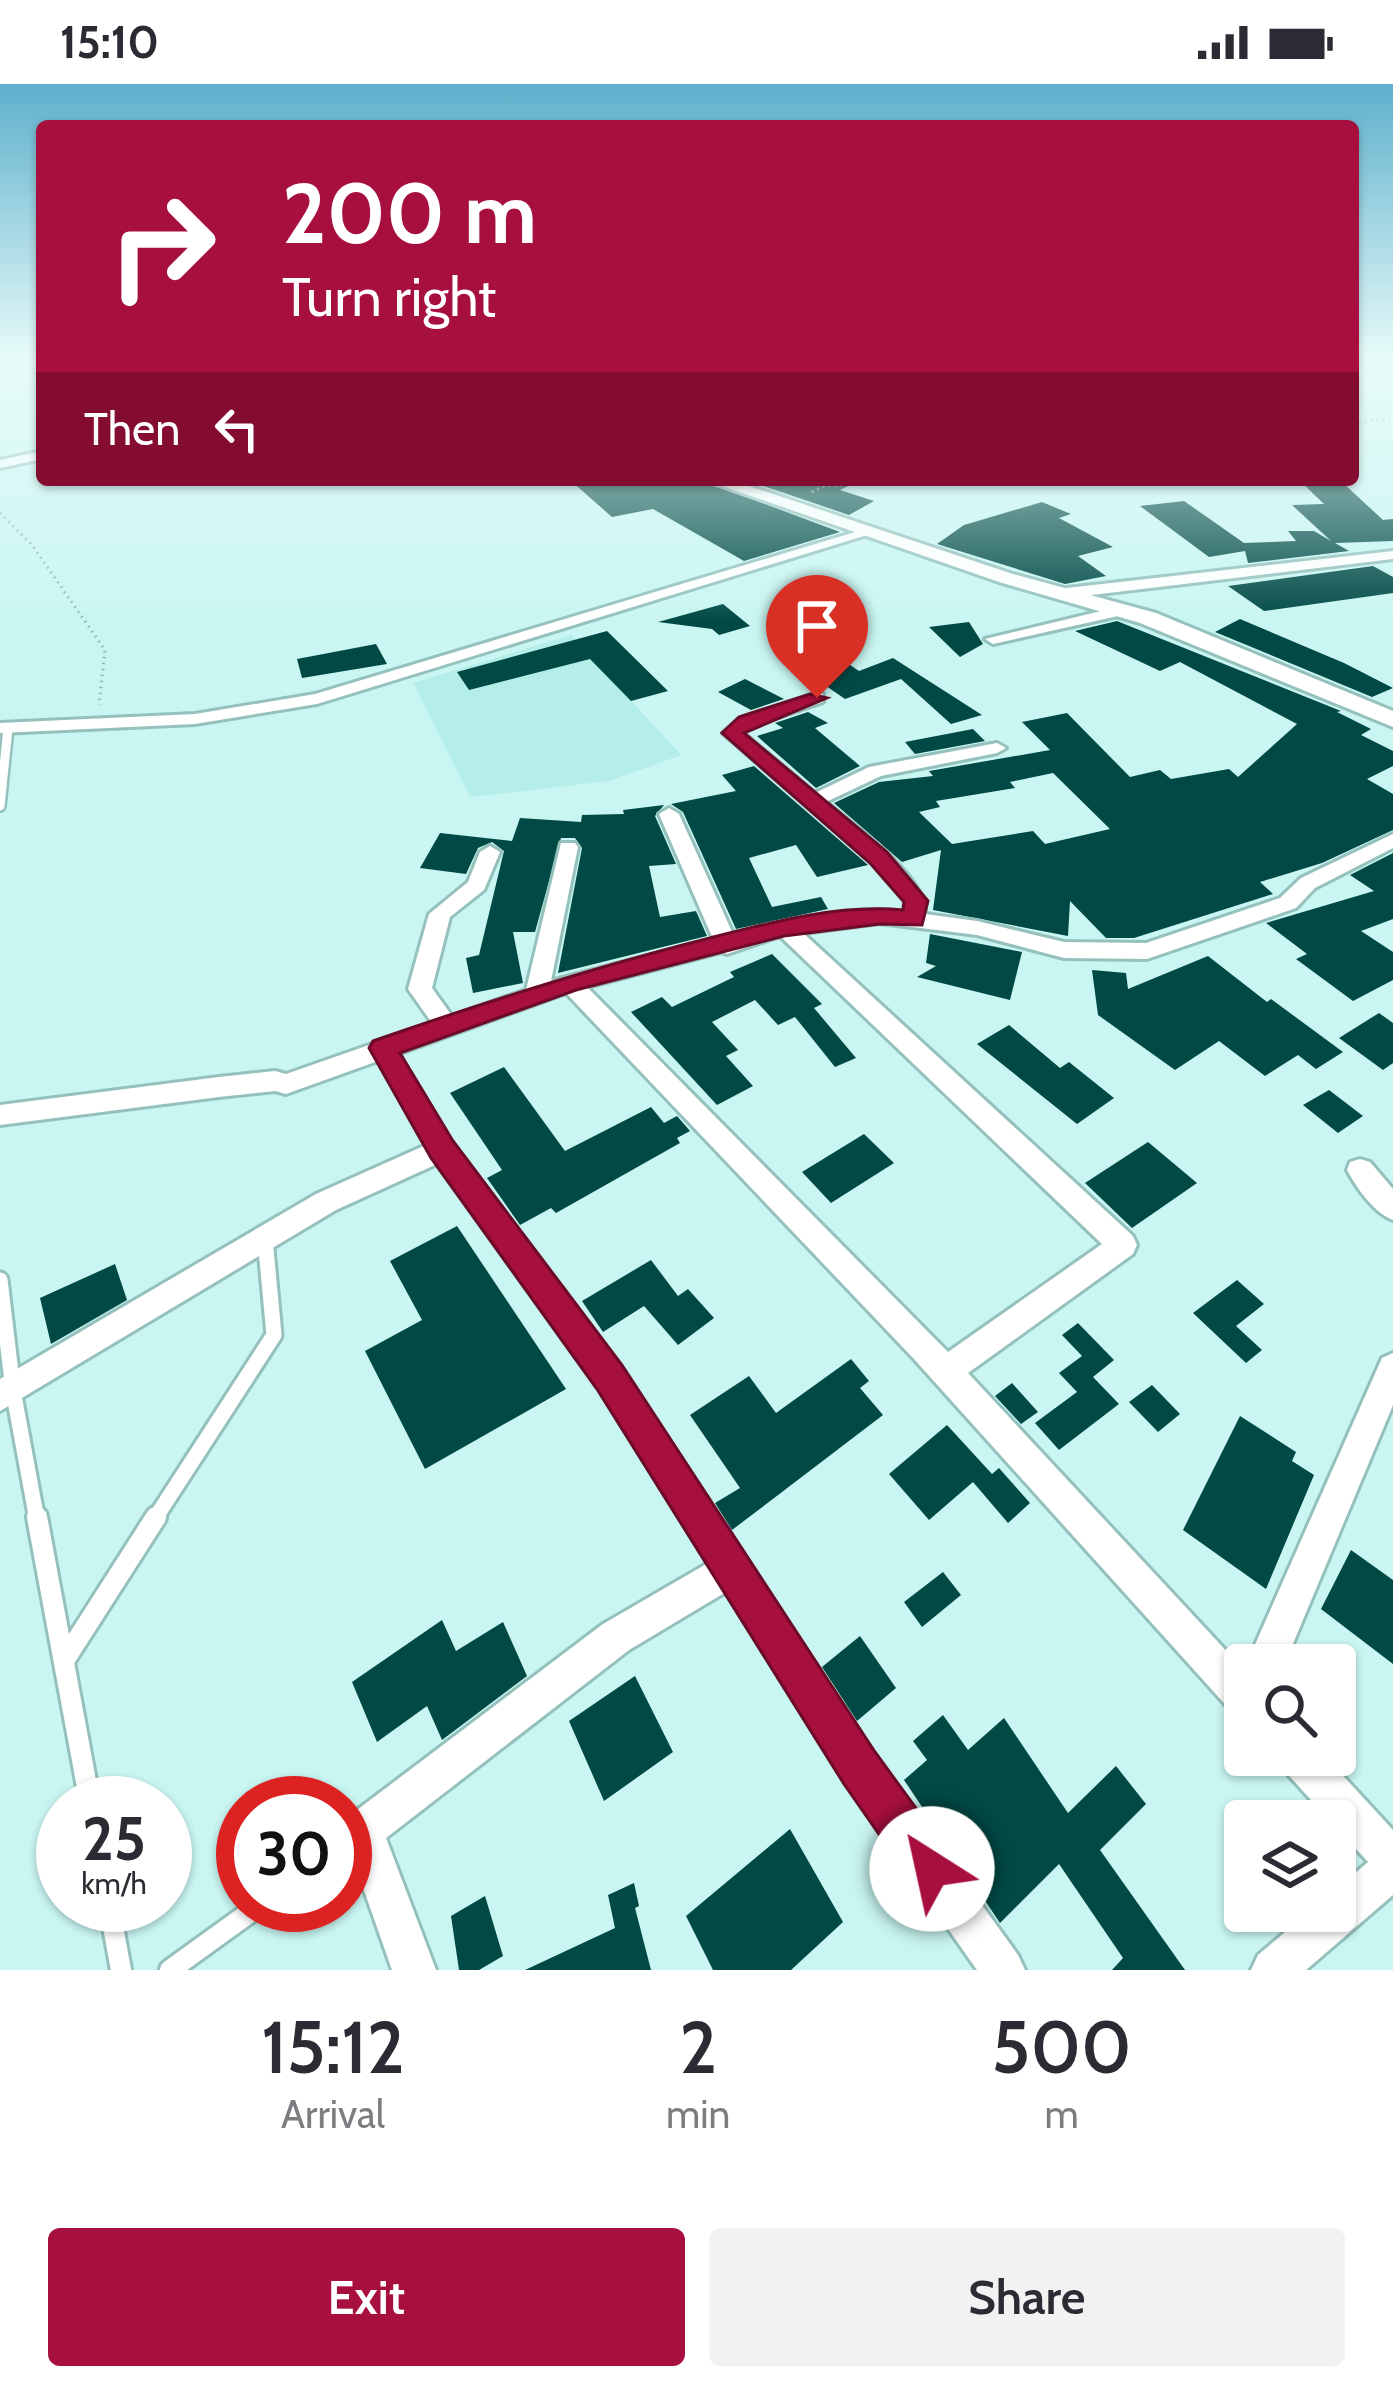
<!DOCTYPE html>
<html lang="en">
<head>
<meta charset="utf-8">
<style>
	body { margin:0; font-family:Cabin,sans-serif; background:#f2f2f3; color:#2b2b33; height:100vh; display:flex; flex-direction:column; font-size:45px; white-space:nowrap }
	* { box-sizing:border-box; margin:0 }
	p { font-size:39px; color:#7c7c81 }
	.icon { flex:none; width:66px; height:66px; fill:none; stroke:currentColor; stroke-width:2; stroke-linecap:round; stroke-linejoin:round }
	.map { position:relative; height:1886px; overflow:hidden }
	.sheet { display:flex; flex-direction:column; background:#fff; flex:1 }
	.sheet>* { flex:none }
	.hud { position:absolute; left:36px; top:36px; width:1323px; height:366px; border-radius:12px; box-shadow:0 3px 9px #0004; background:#a70f3e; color:#fff; overflow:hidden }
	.tools { position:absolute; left:1224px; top:1560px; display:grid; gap:24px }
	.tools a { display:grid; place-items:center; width:132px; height:132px; border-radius:12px; background:#fff; box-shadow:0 3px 9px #0004; font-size:60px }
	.speed { position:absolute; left:36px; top:1692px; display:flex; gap:24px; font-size:60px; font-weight:700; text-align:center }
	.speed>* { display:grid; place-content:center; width:156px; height:156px; border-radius:50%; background:#fff; box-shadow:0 3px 9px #0004; line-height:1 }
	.speed small { font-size:30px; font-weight:400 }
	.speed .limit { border:18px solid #d22; background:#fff; color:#111 }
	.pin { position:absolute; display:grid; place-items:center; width:102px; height:102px; color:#fff; margin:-123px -51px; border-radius:50% 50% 50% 0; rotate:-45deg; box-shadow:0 0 12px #0007 }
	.pin .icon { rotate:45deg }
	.me { position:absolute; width:132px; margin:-66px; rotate:325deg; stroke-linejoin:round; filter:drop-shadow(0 0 9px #0008) }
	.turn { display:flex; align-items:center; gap:42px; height:252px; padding:0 48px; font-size:54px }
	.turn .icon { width:156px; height:156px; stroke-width:2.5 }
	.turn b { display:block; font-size:84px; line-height:102px }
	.then { display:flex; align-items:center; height:114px; padding:0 48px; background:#0003; gap:24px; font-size:45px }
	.eta { display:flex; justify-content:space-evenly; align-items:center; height:204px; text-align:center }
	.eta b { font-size:72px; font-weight:600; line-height:84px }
	.action { display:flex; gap:24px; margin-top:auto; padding:24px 48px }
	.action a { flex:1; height:138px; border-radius:12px; background:#a70f3e; color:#fff; font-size:48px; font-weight:600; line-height:138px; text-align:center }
	.action a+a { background:#f2f2f3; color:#2b2b33 }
	.status { display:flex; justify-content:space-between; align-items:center; height:84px; padding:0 60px; background:#fff; direction:ltr }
	.status svg { height:33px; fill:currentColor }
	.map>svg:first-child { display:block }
	.built { fill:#b5ede8 }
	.building { fill:#004945; fill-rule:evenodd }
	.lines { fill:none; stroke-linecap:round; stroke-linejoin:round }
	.service-far2-casing { stroke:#95c1bd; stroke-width:14 }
	.service-far1-casing { stroke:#95c1bd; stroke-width:21 }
	.service-casing { stroke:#95c1bd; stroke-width:26 }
	.minor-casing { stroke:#95c1bd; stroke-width:6 }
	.tertiary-casing { stroke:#95c1bd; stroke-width:6 }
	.path { stroke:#90b4b1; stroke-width:3; stroke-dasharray:1.5 4.5; stroke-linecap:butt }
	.service-far2 { stroke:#fff; stroke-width:9 }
	.service-far1 { stroke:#fff; stroke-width:15 }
	.service { stroke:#fff; stroke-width:20 }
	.minor { fill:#fff; fill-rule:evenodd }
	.tertiary { fill:#fff; fill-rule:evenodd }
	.route { fill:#a70f3e; stroke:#6d0a28; stroke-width:3 }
</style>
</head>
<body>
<div class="status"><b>15:10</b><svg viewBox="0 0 49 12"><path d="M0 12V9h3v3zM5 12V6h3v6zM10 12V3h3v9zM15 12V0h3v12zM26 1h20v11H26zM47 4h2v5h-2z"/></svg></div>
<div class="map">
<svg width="1393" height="1886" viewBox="0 0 1393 1886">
	<rect width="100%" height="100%" fill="#c9f6f2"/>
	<path class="built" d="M571 551 681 671 609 697 470 713 413 599Z"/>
	<path class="building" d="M570 396H701L840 448 744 477 653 425 612 433Z
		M746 396H861L840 406 874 417 849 431Z
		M1301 398H1342L1383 436 1393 435V457L1335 459 1349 467 1248 479 1245 467 1209 473 1140 422 1184 417 1244 459 1296 457 1288 447H1314L1331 457 1292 421 1324 420Z
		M1042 418 1071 430 1059 434 1113 463 1078 472 1106 492 1065 500 937 460 964 441Z
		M1373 482 1393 493V509L1264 527 1228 502Z
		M723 520 750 542 719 551 712 545 658 538Z
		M1240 535 1344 579 1393 604 1372 613 1215 548Z
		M1117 537 1341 627 1337 628 1371 645 1361 651 1393 667V682L1367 695 1393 710V746L1322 779 1260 798 1273 810 1134 854H1106L1070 817 1068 852 933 826 941 766 902 778 834 719 879 698 933 692 929 687 1050 666 1022 638 1067 629 1130 693 1160 686 1171 695 1229 685 1238 693 1297 640 1180 578 1160 587 1075 547ZM1053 689 1110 745 1045 760 1033 747 952 760 919 728 940 723 936 717 1015 704 1010 698Z
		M969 538 983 560 960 573 929 543Z
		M607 547 668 607 631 617 590 575 469 606 457 588Z
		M376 560 387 580 302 594 297 575Z
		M831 568 859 587 893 574 982 631 951 640 901 595 845 615 800 584Z
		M745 595 784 615 751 626 718 608Z
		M808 628 828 639 815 644 860 682 816 704 757 652 783 644 775 639Z
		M973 645 985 657 915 670 905 658Z
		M754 682 868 781 817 793 796 761 749 774 772 823 821 813 828 825 736 845 683 728 671 720 736 707 722 691Z
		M664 721 655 732 676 780 649 782 660 833 696 827 707 852 558 889 582 764 575 754H561L535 848H513L523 899 473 909 466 874 479 871 504 767 492 758 478 764 466 790 420 784 440 749 512 757 520 734 581 738 582 731 624 730 623 726Z
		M1393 769V835L1361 847 1393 868V896L1353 917 1296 875 1307 870 1266 839 1374 807 1350 791Z
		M930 850 1022 868 1010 916 917 893 936 882 926 879Z
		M772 870 822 920 814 924 856 974 835 983 795 933 778 941 755 916 712 938 738 966 726 972 753 1002 717 1021 631 928 662 913 672 923 734 893 730 888Z
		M1208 872 1267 918 1271 915 1343 968 1316 985 1298 971 1265 992 1219 957 1175 986 1098 931 1092 886 1126 889 1128 905Z
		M1379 929 1393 939V979L1383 986 1339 954Z
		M1009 941 1060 984 1069 978 1114 1014 1077 1040 977 960Z
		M504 983 565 1067 651 1023 664 1039 677 1032 690 1047 677 1054 680 1059 556 1129 551 1124 520 1141 487 1094 502 1086 450 1009Z
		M1329 1006 1363 1032 1338 1049 1303 1021Z
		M864 1050 894 1079 831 1119 802 1088Z
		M1148 1058 1197 1099 1132 1144 1085 1099Z
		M457 1142 566 1305 425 1385 365 1267 422 1236 390 1177Z
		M651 1176 678 1212 688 1205 714 1234 678 1261 644 1222 603 1248 582 1217Z
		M115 1180 127 1216 51 1260 40 1214Z
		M1237 1196 1264 1220 1236 1242 1262 1266 1246 1279 1193 1229Z
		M1078 1239 1114 1276 1093 1293 1119 1320 1059 1366 1035 1339 1077 1308 1059 1289 1082 1272 1062 1251Z
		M851 1275 869 1297 860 1304 883 1331 732 1446 715 1419 740 1404 690 1331 749 1292 776 1329Z
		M1012 1299 1038 1328 1021 1340 995 1312Z
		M1152 1301 1180 1330 1158 1348 1129 1318Z
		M1240 1332 1296 1368 1292 1377 1314 1391 1266 1505 1183 1446Z
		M947 1341 992 1390 999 1384 1030 1419 1008 1439 973 1398 929 1436 889 1390Z
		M1351 1466 1393 1496V1580L1321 1525Z
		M943 1488 961 1511 922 1543 904 1518Z
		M442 1536 456 1567 503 1538 527 1592 442 1656 427 1622 377 1658 352 1598Z
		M860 1552 896 1604 857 1637 822 1583Z
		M635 1592 673 1668 604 1717 569 1637Z
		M943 1631 968 1666 1004 1634 1068 1729 1116 1682 1146 1720 1100 1766 1185 1886H1112L1123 1874 1059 1780 1000 1839 904 1696 927 1676 913 1657Z
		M790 1745 843 1838 791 1886H713L686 1832Z
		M634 1799 639 1822 635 1824 651 1886H525L615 1844 608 1811Z
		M485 1812 503 1872 479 1886H459L451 1832Z"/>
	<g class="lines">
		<defs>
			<path id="service-far2" d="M0 722 8 644"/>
			<path id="service-far1" d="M0 1196 13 1306 37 1436
				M154 1436 274 1251 265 1154"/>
			<path id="service" d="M37 1433 90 1719
				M65 1575 156 1433
				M109 1821 121 1886
				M170 1886 260 1821"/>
			<path id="minor" d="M42 367V375L0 384V376Z
				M865 445 877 448 317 620 195 640 0 649V639L195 630 315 610Z
				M1393 467V475L1058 515 1050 510 1058 505Z
				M1122 522 1130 527 1127 530 993 560 985 555Z
				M817 609 823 610V618L752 642 743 649 815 709 869 683 997 659 1006 664 997 669 881 692 826 718C853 741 929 795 925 830L977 837 1064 858 1146 859 1280 814 1301 794 1393 750V764L1315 804 1296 824 1147 875 1064 874 977 851 880 839 803 849 1133 1152 1137 1161 1133 1170 968 1289 1245 1587V1634L1232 1628 913 1274 566 909 398 970 451 1058 620 1282 873 1670 1018 1871 1025 1886H977L845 1698 726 1508 629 1566 386 1754 436 1886H392L345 1752 349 1732 603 1540 708 1479 598 1304 437 1080 336 1126 0 1327V1295L316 1110 426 1061 378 977 286 1010 275 1007 219 1013 0 1041V1021L219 993 275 987 286 990 432 939 408 905 429 830 468 798 480 768 490 762 500 768 484 806 450 833 432 904 452 932 526 906 561 759H575L578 763 551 897 713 855 659 730 669 724 679 730 733 850C787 836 848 821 904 828L905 817 872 779 723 649 740 634ZM780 852 1102 1160 948 1268 587 903 721 868 727 870Z
				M1360 1075 1370 1078 1393 1105V1136C1374 1129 1356 1103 1347 1086L1350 1078Z
				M1393 1269V1321L1284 1581H1246L1382 1274Z
				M1277 1671H1324L1393 1746V1811L1306 1886H1251L1258 1871 1310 1827H1335V1806L1368 1778 1335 1742V1737H1330L1283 1685Z"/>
			<path id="tertiary" d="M705 396H731L1013 490 1156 529 1393 627V643L1140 539 999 498Z"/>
		</defs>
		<use href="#service-far2" class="service-far2-casing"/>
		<use href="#service-far1" class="service-far1-casing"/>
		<use href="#service" class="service-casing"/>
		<use href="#minor" class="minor-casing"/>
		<use href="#tertiary" class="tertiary-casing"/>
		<path class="path" d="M0 291 42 285
			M1353 339 1393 334
			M812 408 824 402 924 396
			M0 429 32 461 105 566 99 621"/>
		<use href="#service-far2" class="service-far2"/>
		<use href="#service-far1" class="service-far1"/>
		<use href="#service" class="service"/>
		<use href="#minor" class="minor"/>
		<use href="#tertiary" class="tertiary"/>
	</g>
	<linearGradient id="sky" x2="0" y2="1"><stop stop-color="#5db0cc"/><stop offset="0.51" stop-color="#e7fbf9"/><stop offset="1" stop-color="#e7fbf9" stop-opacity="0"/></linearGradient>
	<rect width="1393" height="539" fill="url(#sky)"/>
	<path class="route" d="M810 610 827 614 744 649 887 768 928 817 922 841 880 840 784 852 576 906 400 969 453 1057 622 1281 875 1668 948 1768 955 1785 948 1802 932 1809 915 1802 844 1700 597 1305 431 1074 369 964 373 957C485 918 595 883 710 854 772 838 839 820 903 826L904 818 870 779 722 649 739 633Z"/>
</svg>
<div class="tools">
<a><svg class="icon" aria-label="search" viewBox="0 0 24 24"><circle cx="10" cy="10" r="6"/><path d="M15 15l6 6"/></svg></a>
<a><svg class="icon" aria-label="layers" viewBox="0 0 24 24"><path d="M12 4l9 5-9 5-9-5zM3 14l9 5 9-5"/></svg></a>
</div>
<div class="speed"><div>25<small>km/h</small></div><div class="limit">30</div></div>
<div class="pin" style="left:817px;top:614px;background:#d93025"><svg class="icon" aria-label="arrive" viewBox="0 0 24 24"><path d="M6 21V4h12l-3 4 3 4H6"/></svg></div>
<svg class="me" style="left:932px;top:1785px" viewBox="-20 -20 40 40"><circle r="19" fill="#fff"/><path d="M0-13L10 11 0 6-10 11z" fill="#a70f3e"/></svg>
<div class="hud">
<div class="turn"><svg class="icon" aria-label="right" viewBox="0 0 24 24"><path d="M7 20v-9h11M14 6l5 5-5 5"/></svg><div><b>200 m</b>Turn right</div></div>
<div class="then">Then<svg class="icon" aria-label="left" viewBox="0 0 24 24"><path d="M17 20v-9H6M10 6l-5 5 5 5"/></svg></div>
</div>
</div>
<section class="sheet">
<div class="eta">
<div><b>15:12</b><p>Arrival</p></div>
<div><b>2</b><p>min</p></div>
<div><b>500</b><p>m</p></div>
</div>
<div class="action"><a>Exit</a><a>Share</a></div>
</section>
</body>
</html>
